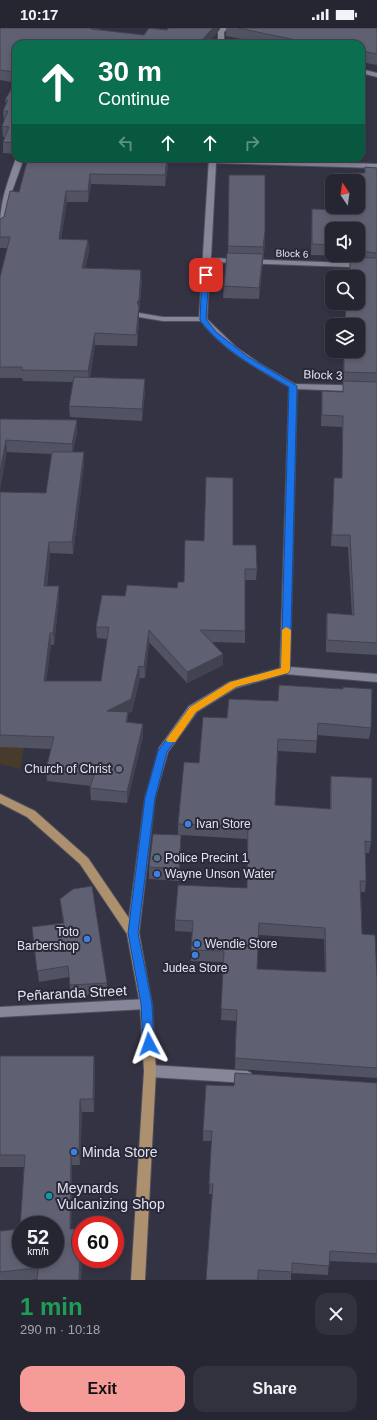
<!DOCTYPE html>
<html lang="en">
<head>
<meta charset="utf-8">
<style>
	body { margin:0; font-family:Arial,sans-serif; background:#32323f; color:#f1f3f6; height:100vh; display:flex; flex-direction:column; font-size:15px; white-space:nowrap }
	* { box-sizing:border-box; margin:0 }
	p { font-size:13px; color:#a4a5ac }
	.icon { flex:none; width:22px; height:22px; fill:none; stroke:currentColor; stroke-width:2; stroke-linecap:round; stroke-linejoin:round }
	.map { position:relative; height:1252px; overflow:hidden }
	.sheet { display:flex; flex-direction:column; background:#262633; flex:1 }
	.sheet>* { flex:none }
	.banner { position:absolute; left:12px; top:12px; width:353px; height:122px; border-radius:12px; box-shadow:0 2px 6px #0003,0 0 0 1px #42434e; background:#0b6e4f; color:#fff; overflow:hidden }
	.needle { width:26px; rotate:347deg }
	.controls { position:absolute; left:325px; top:146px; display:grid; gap:8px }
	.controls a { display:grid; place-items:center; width:40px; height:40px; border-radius:8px; background:#262633; box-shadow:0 2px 6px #0003,0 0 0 1px #42434e; font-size:20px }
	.speed { position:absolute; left:12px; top:1188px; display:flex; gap:8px; font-size:20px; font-weight:700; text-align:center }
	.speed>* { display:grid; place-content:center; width:52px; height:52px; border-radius:50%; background:#262633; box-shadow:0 2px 6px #0003,0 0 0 1px #42434e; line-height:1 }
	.speed small { font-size:10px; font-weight:400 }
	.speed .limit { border:6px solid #d22; background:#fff; color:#111 }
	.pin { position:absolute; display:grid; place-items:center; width:34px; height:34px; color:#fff; margin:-17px; border-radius:8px; box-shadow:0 2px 6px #0006 }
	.me { position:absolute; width:44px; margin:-22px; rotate:356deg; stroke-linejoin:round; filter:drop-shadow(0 0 3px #0008) }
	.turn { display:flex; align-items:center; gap:14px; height:84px; padding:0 20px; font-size:18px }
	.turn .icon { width:52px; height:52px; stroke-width:2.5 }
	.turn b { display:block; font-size:28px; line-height:34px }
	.lanes { display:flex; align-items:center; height:38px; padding:0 20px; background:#0003; justify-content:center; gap:20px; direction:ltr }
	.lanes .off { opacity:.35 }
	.round { display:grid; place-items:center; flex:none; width:42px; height:42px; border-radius:12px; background:#32323f }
	.head { display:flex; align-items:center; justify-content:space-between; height:68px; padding:0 20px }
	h1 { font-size:24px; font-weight:700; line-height:30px; color:#1e9e55 }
	.primary-button { display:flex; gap:8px; margin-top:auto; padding:8px 20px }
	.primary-button a { flex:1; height:46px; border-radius:12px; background:#f59b98; color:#111; font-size:16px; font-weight:700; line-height:46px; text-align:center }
	.primary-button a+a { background:#32323f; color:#f1f3f6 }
	.status { display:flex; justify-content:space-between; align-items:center; height:28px; padding:0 20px; background:#262633; direction:ltr }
	.status svg { height:11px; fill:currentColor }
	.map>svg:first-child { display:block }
	.commercial { fill:#473b2c }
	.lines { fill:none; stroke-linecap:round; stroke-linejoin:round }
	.lane-casing { stroke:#4f4f5d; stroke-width:2 }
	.street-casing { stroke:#4f4f5d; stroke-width:2 }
	.primary-casing { stroke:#4f4f5d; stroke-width:2 }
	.lane { fill:#868699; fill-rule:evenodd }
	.street { fill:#868699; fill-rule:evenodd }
	.primary { fill:#ad916e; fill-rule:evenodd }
	.wall { fill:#525362; fill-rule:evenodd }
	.shaded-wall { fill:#424350 }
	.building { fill:#5f6072; stroke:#424350; fill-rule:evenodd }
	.route { fill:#1a73e8; stroke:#114b97 }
	.slow { fill:#f59e0b }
	.worship-dot { fill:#6b7280; stroke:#292939; stroke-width:1.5 }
	.shop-dot { fill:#3f7fe0; stroke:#292939; stroke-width:1.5 }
	.service-dot { fill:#5c6f8a; stroke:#292939; stroke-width:1.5 }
	.culture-dot { fill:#0f9aa8; stroke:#292939; stroke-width:1.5 }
	.labels { text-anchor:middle; stroke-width:4; stroke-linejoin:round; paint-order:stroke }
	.far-street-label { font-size:10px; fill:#e4e4ef; stroke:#292939 }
	.street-label { font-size:12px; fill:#e4e4ef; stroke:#292939 }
	.poi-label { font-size:12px; fill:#e4e4ef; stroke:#292939; text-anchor:start }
	.near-street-label { font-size:14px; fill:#e4e4ef; stroke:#292939 }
	.near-poi-label { font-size:14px; fill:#e4e4ef; stroke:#292939; text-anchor:start }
</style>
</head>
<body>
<div class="status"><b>10:17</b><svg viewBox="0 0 49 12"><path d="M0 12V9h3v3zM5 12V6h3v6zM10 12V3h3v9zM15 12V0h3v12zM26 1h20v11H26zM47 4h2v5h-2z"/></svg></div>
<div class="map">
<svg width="377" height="1252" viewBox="0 0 377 1252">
	<rect width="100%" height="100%" fill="#334"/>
	<path class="commercial" d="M0 658H35L20 741 0 736Z"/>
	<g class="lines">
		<defs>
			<path id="lane" d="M139 285 163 289H203L207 291 203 293H163L139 289Z"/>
			<path id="street" d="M221 0H228L224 4V16H218V4Z
				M361 41 377 45V49L361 45Z
				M16 130H24L11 166 4 199 0 201C0 172 7 157 16 130Z
				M209 130 377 136V140L216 135 211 230 377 236V240L210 234 207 291 236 319 259 335 295 356 377 358V364L297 361 290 639 377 646V654L285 646 236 660 197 684 168 724 155 770 139 905 137 908 133 910 129 908 127 905 145 770 159 720 189 678 229 654 280 640 289 359C256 340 222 322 199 291Z
				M146 971 150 972 152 976 150 980 146 981 0 989V979Z
				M150 1037 247 1043 251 1045 253 1049 251 1053 247 1055 150 1049 146 1047 144 1043 146 1039Z"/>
			<path id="primary" d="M0 766 35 783 88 830 139 905 152 976 156 1043 145 1252H131L144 1043 140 976 127 906 80 836 27 789 0 775Z"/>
		</defs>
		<use href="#lane" class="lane-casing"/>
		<use href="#street" class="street-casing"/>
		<use href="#primary" class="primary-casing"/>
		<use href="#lane" class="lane"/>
		<use href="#street" class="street"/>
		<use href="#primary" class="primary"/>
	</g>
	<path class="wall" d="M0 0H99V2L144 7 167 2 216 6 207 16H16V126L3 125V114L5 109H3L2 98 4 93 3 83 6 76 5 72 12 60 11 54 0 52Z
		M226 0H377V37L361 34V16H266L226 8Z
		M28 130H169L165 158 91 156 88 174H67L61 211 88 212 89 223 85 240 142 253 139 284V290L137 318 95 317 90 349 145 363 142 393 70 389 69 378 73 354 23 353 22 350H0V249L8 220H0V191L4 189 19 164Z
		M365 139 377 140V627L326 624V597L327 585 352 587 348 519 331 518 334 450H342V399L321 398 322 363 343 364 344 323H358V297H345L346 275H358V249H349L350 234H349L350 228 311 227 312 181 350 182V179H358V153H350L351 145H365ZM332 201H358V227H332Z
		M229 147 265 203V215L259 271 223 270 224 258 228 225Z
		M0 391 77 392V404L73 424H84V436L73 526 50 525 47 558 59 570 54 617H51L46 653H101L107 611 97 610 96 599 125 568 177 560 184 554 233 517 257 541 256 552H245V615L212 614 223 626V637L187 655 149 614 145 650H140L132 683 128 685V694L143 708 127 775 91 772 90 760 91 758 47 753 46 741 51 721 0 719V464L46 465 52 426 7 424Z
		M229 671 371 700 369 711 317 707 316 725 278 723 275 777 330 781V760L331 748 371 814 369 825H366V853L365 864H361L362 906 377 951V1050L235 1041 236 993 221 992 224 934 191 933 192 904 175 903V892L247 860V811L181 807V819L179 853 149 851V839L178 807V796L199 735 227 690ZM259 907 324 911 325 944 257 941Z
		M60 871 107 955V966L71 969 69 949 39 954 32 899 63 895Z
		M0 1028H94L95 1040 94 1084H82L80 1137H72L71 1201 81 1231H82L81 1252 37 1251 31 1252H0V1203L20 1201 24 1139H0Z
		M377 1055V1235L329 1233 328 1247 291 1245V1252H258L212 1166H209L212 1113H203V1103L234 1058Z"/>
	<path class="shaded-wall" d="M91 0H99V1L91 11Z
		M213 0H219L216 6 207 16H198Z
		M167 130H169L165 158V147Z
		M90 146 91 156 88 174V163Z
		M0 163 1 174 0 185Z
		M66 163 67 174 59 222V211Z
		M265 203V215L263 230V219Z
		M88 212 89 223 83 251 82 240Z
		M263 226 262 237 259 271V260Z
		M141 242 142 253 139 284V290L137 318V274Z
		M95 305V317L89 354 88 343Z
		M145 351V363L142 393V381Z
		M77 392V404L72 427V416Z
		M6 412 7 424 0 463V444Z
		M84 424V436L73 526 72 514Z
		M49 514 50 525 45 570 44 558Z
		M59 558V570L54 617 53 605Z
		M149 602V614L145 650 144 639Z
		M50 605 51 617 45 665 44 653Z
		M223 626V637L187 655V644Z
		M139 638 140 650 132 683 128 685V696L107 683Z
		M143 696V708L127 775V764Z
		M181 807V819L179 853V841Z
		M94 1028 95 1040 94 1084 93 1071Z
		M80 1071 82 1084 80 1137 79 1126Z
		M71 1126 72 1137 71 1213 70 1201Z
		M81 1202V1231H82L81 1252H79Z"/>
	<path class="building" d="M0 0H91V1L144 7 149 0 167 2 168 0H213L198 16H16V115L3 114 9 99 2 98 8 83H3L8 72H5L16 53H11L15 44 0 42Z
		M238 0H377V26L361 23V16H315Z
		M28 130H167L165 147 90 146 88 163H66L59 211 88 212 82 240 141 242 139 272 137 274 139 279 136 307 95 305 88 343 22 342V339H0V249L10 209H0V191L4 189 10 163 19 164Z
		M365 139 377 140V225L358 223V201H332V217L312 216V181L350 182V179H358V153H351V145H365Z
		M229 147H265V203L263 219 228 218Z
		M227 225 263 226 259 260 224 258Z
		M350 229 377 230V345L344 344V323H358V297H345L346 275H358V249H350Z
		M74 349 145 351 142 381 69 378Z
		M343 353 377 354V615L327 612V585L354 587 350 507H332L334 450H342L343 388 322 387V363L343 364Z
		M0 391 77 392 72 416 6 412 0 444Z
		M52 424H84L72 514H49L44 558H59L53 605H50L44 653H101L109 599H96L102 567 125 568 127 557 177 560 178 554H184L185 512 204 513 206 449 233 450V517H256L257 541H245V603L200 602 223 626 187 644 149 602 144 639 139 638 131 671 107 683 128 684 126 694 143 696 127 764 90 760 94 747 46 741 54 709 0 707V464L46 465Z
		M279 657 343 661V659L372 661 371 700 318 695 317 713 278 711 275 777 331 781V748L372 750 371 814 365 813 366 853H360L362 906 375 907 377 951V1040L235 1030 237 982 221 981 224 923 191 922 193 893 175 892 178 857 247 860 248 799 178 796 184 734 199 735 203 689 227 690 229 671 278 673ZM259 895 325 900 326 944 257 941Z
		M153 806 181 807 179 841 149 839Z
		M92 858 107 955 70 957 68 938 37 943 32 899 64 895 60 871 73 861Z
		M0 1028H94L93 1071H80L79 1126H71L70 1201H81L79 1252H37L38 1240 0 1244V1203L20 1201 25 1127H0ZM21 1197H55V1231H21Z
		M235 1045 377 1055V1226L330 1223 329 1238 292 1235V1244L258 1242V1252H206L213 1156H209L212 1103H203L206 1057 234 1058Z"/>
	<path class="route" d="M206 245 209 247 206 291 216 304 248 329 297 358 290 642 288 645 236 659 196 684 167 724 155 770 138 905 152 976 154 1016 153 1020 149 1021 145 1020 143 1016 141 976 128 905 145 770 158 723 190 679 230 654 281 640 289 359C257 340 223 323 200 292L202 247Z"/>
	<path class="slow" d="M286 599 291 602 290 642 288 645 236 659 196 684 175 714H168L166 712 168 709 190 679 230 654 281 640 282 602Z"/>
	<circle class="worship-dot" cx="119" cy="741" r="4"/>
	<g class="shop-dot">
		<circle cx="188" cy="796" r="4"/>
		<circle cx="157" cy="846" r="4"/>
		<circle cx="87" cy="911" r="4"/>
		<circle cx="197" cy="916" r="4"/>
		<circle cx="195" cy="927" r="4"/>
		<circle cx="74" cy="1124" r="4"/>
	</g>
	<circle class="service-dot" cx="157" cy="830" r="4"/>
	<circle class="culture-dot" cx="49" cy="1168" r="4"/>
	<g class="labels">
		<g class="far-street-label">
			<text transform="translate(292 225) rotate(2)" y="4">Block 6</text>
		</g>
		<g class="street-label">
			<text transform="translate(323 347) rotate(2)" y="4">Block 3</text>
		</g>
		<g class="poi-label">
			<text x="111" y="745" text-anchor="end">Church of Christ</text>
			<text x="196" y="800">Ivan Store</text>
			<text x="165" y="834">Police Precint 1</text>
			<text x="165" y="850">Wayne Unson Water</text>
			<text x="79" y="908" text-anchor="end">Toto<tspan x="79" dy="14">Barbershop</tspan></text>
			<text x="205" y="920">Wendie Store</text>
			<text x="195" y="944" text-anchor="middle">Judea Store</text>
		</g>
		<g class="near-street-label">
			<text transform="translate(72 965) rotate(-3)" y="5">Peñaranda Street</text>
		</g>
		<g class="near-poi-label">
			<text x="82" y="1129">Minda Store</text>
			<text x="57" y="1165">Meynards<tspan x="57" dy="16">Vulcanizing Shop</tspan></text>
		</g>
	</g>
</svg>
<div class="controls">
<a><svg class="needle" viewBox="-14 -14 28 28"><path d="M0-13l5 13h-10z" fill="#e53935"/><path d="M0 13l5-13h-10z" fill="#a4a5ac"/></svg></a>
<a><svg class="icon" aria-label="sound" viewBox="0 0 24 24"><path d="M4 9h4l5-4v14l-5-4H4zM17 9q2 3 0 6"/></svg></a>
<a><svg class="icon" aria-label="search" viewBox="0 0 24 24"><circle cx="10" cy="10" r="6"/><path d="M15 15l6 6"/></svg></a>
<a><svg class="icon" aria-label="layers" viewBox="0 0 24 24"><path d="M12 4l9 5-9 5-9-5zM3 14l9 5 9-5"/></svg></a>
</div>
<div class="speed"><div>52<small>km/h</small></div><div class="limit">60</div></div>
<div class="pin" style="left:206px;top:247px;background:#d93025"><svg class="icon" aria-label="arrive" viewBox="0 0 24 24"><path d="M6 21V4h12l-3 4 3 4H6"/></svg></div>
<svg class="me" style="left:149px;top:1016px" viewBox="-20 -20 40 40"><path d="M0-17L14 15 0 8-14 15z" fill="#1a73e8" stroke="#fff" stroke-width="4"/></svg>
<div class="banner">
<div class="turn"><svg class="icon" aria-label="ahead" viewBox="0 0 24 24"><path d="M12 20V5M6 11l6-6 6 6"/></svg><div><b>30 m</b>Continue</div></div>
<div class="lanes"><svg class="icon off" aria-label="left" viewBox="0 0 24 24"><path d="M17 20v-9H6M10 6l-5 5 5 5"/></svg><svg class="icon" aria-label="ahead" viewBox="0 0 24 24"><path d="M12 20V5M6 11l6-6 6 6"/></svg><svg class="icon" aria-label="ahead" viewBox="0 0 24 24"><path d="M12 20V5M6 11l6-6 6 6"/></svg><svg class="icon off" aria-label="right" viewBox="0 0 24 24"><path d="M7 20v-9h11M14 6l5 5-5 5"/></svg></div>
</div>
</div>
<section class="sheet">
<div class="head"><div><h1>1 min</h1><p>290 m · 10:18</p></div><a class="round"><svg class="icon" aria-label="close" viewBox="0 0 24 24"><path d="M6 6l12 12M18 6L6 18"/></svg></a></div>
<div class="primary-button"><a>Exit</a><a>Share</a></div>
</section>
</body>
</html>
